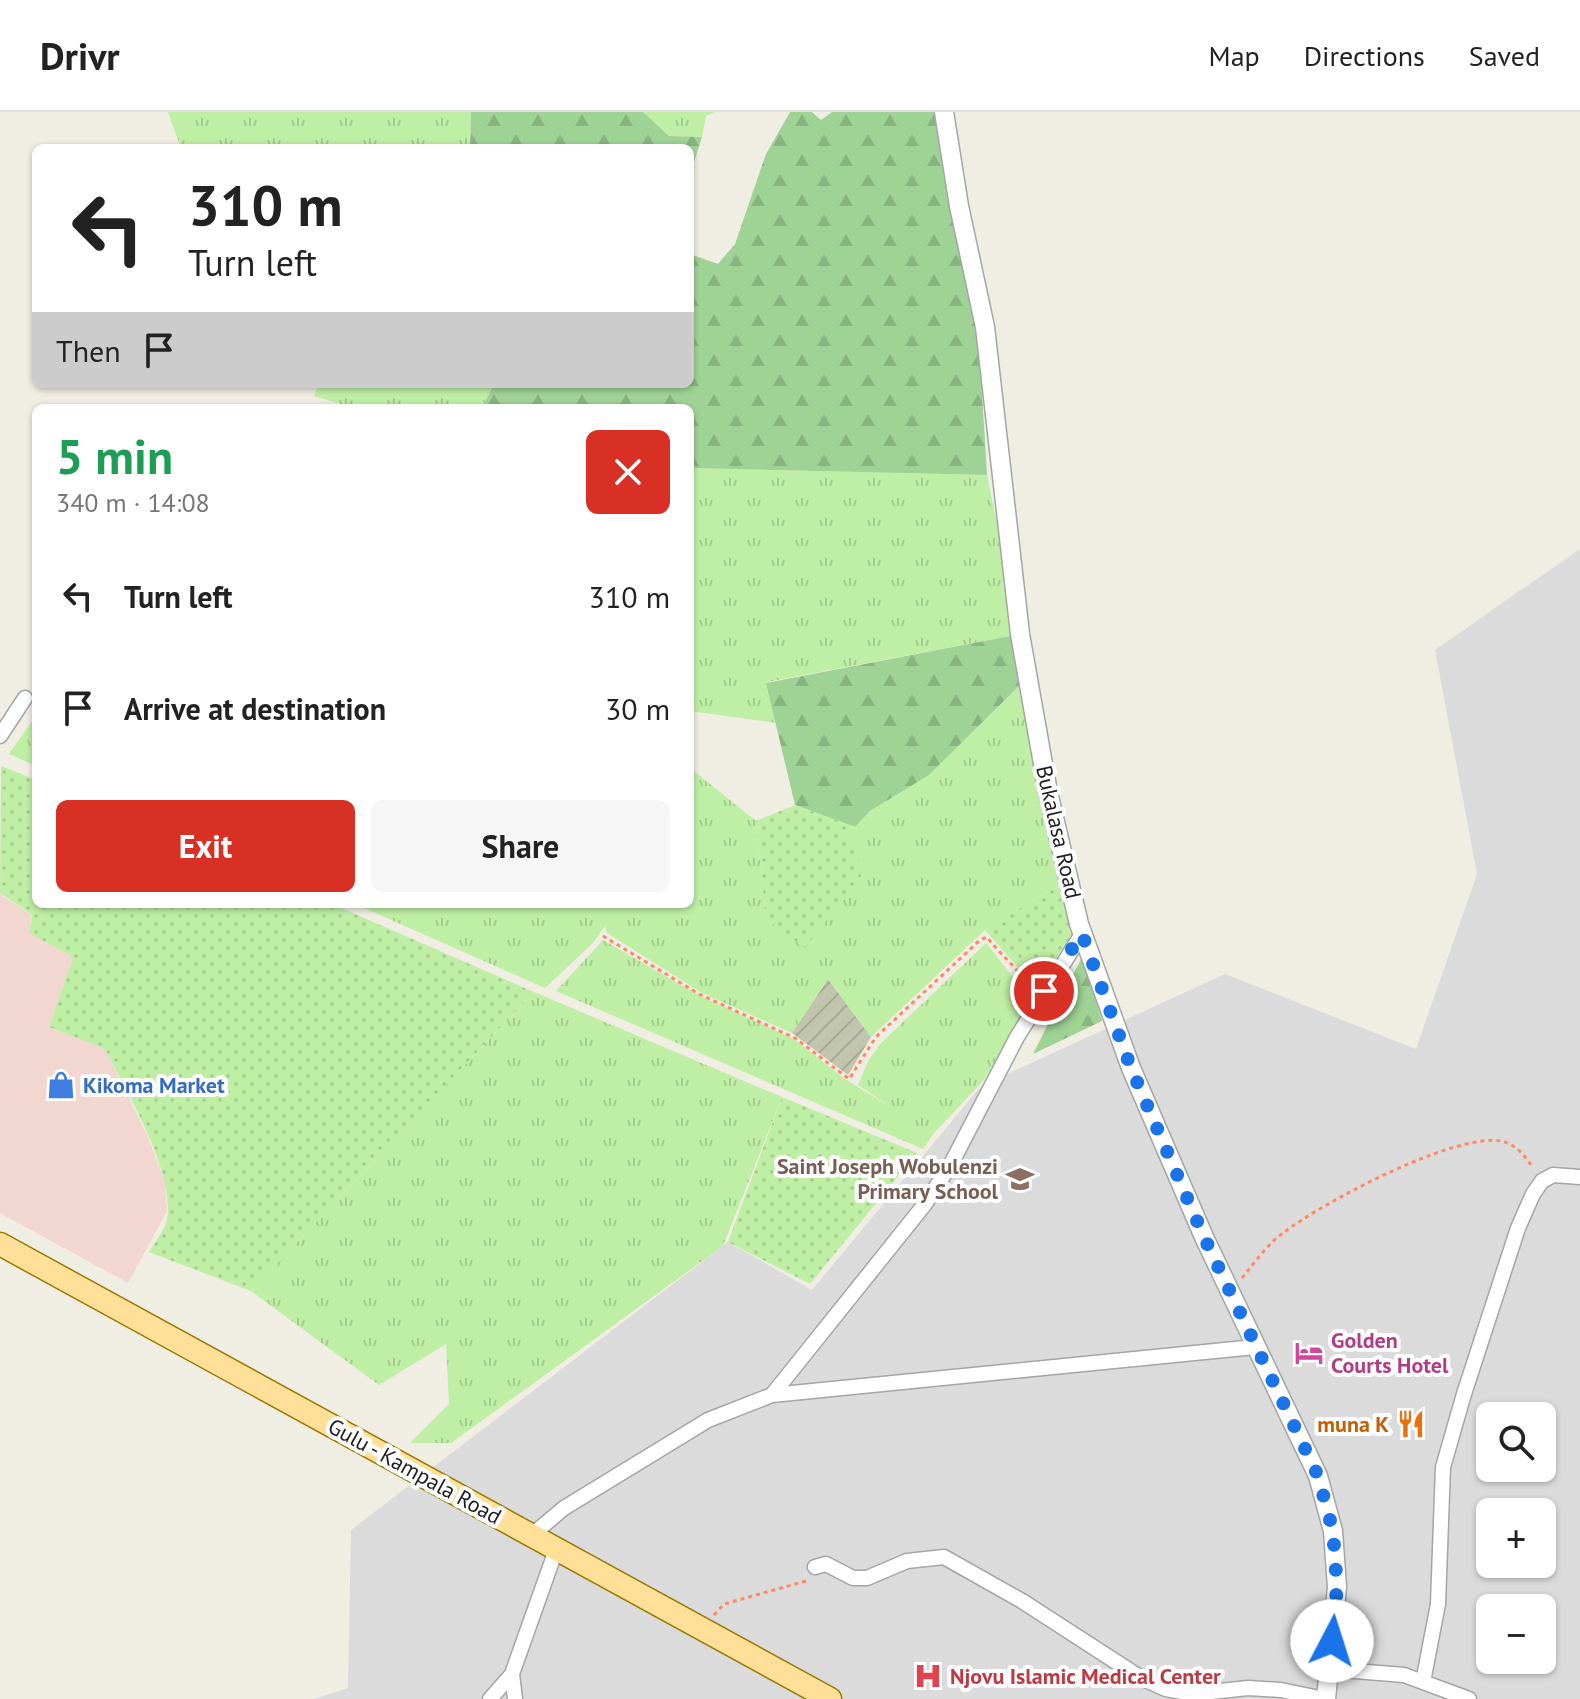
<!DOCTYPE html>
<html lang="en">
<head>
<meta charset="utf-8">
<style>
	body { margin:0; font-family:"PT Sans",sans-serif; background:#f6f6f6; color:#222; height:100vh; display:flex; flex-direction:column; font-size:30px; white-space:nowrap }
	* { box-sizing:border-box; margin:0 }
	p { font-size:26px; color:#767676 }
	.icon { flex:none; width:44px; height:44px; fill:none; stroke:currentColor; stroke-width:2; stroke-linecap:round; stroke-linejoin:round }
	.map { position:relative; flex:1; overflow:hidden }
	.details { position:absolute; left:32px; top:292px; width:662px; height:504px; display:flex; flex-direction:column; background:#fff; border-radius:12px; box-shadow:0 2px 6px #0004 }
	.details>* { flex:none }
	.banner { position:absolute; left:32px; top:32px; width:662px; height:244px; border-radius:12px; box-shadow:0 2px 6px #0004; background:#fff; color:#222; overflow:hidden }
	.tools { position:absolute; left:1476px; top:1290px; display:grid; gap:16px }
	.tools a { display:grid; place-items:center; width:80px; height:80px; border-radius:12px; background:#fff; box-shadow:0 2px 6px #0004; font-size:40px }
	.pin { position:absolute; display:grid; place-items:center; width:68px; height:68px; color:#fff; margin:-34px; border:4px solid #fff; border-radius:50%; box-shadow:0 2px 8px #0007 }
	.me { position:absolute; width:88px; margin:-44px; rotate:5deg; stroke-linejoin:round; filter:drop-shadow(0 0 6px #0008) }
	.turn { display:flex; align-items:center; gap:28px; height:168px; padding:0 24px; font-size:36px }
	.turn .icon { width:104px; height:104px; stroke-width:2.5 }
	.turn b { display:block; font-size:56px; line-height:68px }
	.then { display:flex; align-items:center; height:76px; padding:0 24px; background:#0003; gap:16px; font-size:30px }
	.round { display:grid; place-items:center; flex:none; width:84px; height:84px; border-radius:12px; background:#f6f6f6 }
	.overview { display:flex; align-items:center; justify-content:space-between; height:136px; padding:0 24px }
	h1 { font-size:48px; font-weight:700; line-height:60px; color:#1e9e55 }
	.cta { display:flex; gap:16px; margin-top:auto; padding:16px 24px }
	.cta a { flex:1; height:92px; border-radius:12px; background:#d93025; color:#fff; font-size:32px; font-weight:700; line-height:92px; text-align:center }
	.cta a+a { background:#f6f6f6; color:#222 }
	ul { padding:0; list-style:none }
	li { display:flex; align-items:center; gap:24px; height:112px; padding:0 24px }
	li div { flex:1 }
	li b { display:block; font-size:30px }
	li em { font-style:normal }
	header { display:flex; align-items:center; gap:48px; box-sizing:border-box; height:112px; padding:0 40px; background:#fff; border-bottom:2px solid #e0e0e0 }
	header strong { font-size:38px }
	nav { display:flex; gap:44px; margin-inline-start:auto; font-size:28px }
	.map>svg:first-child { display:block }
	.residential { fill:#dcdbdb; fill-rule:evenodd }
	.commercial { fill:#f2d7d1 }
	.construction { fill:url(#construction-furrows) }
	.grass { fill:url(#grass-tufts) }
	.forest { fill:url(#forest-firs) }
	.garden { fill:url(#garden-dots) }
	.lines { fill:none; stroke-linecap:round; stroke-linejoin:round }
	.minor-casing { stroke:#a5a5a5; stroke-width:17 }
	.tertiary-casing { stroke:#a5a5a5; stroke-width:21 }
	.primary-casing { stroke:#987a00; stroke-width:25 }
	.path { stroke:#ff8965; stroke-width:3; stroke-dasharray:4 4; stroke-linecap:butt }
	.minor { stroke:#fff; stroke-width:14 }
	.tertiary { stroke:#fff; stroke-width:18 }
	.primary { stroke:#ffe099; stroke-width:22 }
	.route { stroke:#1a73e8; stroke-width:14; stroke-dasharray:0 25.2 }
	.labels { text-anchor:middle; stroke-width:8; stroke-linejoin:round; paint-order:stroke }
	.street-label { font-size:22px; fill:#1e1e1e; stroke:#fff }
	.shop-label { font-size:22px; font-weight:bold; fill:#366cbe; stroke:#fff; text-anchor:start }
	.education-label { font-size:22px; font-weight:bold; fill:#785e54; stroke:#fff; text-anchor:end }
	.hotel-label { font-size:22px; font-weight:bold; fill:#b23c85; stroke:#fff; text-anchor:start }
	.food-label { font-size:22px; font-weight:bold; fill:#c56008; stroke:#fff; text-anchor:end }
	.health-label { font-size:22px; font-weight:bold; fill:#be3a42; stroke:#fff; text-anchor:start }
</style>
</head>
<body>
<header>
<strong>Drivr</strong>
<nav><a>Map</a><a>Directions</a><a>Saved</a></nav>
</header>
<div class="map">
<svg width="1580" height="1587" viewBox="0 0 1580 1587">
	<defs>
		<pattern id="construction-furrows" width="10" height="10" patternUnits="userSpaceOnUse" patternTransform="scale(2)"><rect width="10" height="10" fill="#c2c5ae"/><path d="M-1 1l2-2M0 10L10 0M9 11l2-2" fill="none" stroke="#a6a995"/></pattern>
		<pattern id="grass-tufts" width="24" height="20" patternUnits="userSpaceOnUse" patternTransform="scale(2)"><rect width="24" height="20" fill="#bfeea5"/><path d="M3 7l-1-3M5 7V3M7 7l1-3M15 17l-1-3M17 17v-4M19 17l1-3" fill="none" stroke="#a4cc8e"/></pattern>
		<pattern id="forest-firs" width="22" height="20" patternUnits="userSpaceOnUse" patternTransform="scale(2)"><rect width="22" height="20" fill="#9fd295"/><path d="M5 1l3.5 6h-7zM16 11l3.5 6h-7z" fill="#88b480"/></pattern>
		<pattern id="garden-dots" width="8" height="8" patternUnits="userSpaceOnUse" patternTransform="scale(2)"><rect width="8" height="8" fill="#bfeea5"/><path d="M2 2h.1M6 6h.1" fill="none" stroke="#a4cc8e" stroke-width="1.8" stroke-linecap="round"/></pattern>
	</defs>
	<rect width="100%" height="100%" fill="#f0ede3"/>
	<path class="residential" d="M1580 437V1587H314L348 1576 351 1418 728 1130 812 1178 981 974 1225 862 1416 937 1477 762 1435 538ZM1490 1304H1542V1356H1490ZM1490 1400H1542V1452H1490ZM1490 1496H1542V1548H1490Z"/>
	<path class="commercial" d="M0 782 31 803 29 821 73 845 49 915 105 937 147 1023 165 1069 167 1099 128 1171 0 1101Z"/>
	<path class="construction" d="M828 867 871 925 848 963 792 921Z"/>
	<path class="grass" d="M168 0H471L470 36H181Z
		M643 0H714L706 4 702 25 669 24Z
		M319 272H494L482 296H354L314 284Z
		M690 356 987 363 1020 522 767 570 776 611 690 599Z
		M1025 568 1068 773 1057 774 985 818 871 925 828 867 792 921 702 881 607 821 605 814 593 831 545 876 355 792H690V656L756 709 766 807 870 699 929 663Z
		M36 603V654L9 642Z
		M603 828 700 884 794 927 845 967 892 996 858 973 868 949 881 931 986 831 1032 889 983 969 934 1021 923 1037 556 879Z
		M534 880 782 985 723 1134 451 1331H410L449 1292 446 1232 379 1273 251 1179Z"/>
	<path class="forest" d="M471 0H643L669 24 702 25 690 63V36H470Z
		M790 0H812L821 8 832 0H935L944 65 979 232 987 363 690 356V296H482L494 272H690V142L718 152 735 132 766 42Z
		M1020 522 1025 568 929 663 870 699 855 715 795 693 766 571Z
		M1083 843 1102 909 1033 942Z"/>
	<path class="garden" d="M1 654 36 668V792H332L534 880 251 1179 149 1140C155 1130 165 1118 167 1107 176 1061 126 979 105 937L49 915 73 845 29 821 32 803 0 781Z
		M795 693 855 715 849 721 863 761 805 836 766 807 756 709Z
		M1057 774 1075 791 1079 812 1036 876 985 818Z
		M782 985 917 1041 810 1172 728 1130Z"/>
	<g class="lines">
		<defs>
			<path id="minor" d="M0 624 25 586
				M772 1283 1255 1235
				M532 1423 564 1396 708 1308 772 1283 925 1092 951 1052 1017 925 1082 822
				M815 1455 826 1452 853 1466H867L907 1449 944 1445 1022 1489 1141 1566 1166 1577 1193 1582 1248 1576 1281 1578 1324 1587
				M1330 1557 1404 1563 1469 1587
				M512 1562 515 1587
				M1423 1570 1438 1492 1443 1355 1464 1282 1518 1116 1533 1082 1542 1069 1553 1063 1580 1065
				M490 1587 512 1562 556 1438"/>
			<path id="tertiary" d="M944 0 959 94 985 215 1020 522 1048 680 1079 812 1131 956 1204 1125 1318 1364 1333 1419 1337 1475 1326 1587"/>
			<path id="primary" d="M0 1132 830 1587"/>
		</defs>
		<use href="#minor" class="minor-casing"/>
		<use href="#tertiary" class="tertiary-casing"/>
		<use href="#primary" class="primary-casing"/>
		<path class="path" d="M603 824 699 882 795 926 849 967 876 925 980 828 987 825C996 837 1006 846 1015 856 1021 864 1023 872 1031 878
			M1242 1166C1255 1150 1267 1133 1283 1121 1322 1091 1453 1021 1501 1029 1516 1032 1525 1044 1533 1056
			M714 1503 724 1492 806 1469"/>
		<use href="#minor" class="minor"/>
		<use href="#tertiary" class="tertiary"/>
		<use href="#primary" class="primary"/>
	</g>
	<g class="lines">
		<path class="route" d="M1044 879 1082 822 1131 956 1204 1125 1318 1364 1333 1419 1337 1475 1332 1529"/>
	</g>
	<defs>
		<symbol id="shop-bare" viewBox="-9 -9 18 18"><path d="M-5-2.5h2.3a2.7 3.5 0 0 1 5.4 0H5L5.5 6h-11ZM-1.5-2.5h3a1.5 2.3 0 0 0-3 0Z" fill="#3f7fe0" stroke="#fff" stroke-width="2.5" paint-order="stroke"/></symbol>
		<symbol id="school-bare" viewBox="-9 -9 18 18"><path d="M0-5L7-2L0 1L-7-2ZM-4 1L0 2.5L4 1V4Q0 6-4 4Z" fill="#8d6e63" stroke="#fff" stroke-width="2.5" paint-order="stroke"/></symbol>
		<symbol id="hotel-bare" viewBox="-9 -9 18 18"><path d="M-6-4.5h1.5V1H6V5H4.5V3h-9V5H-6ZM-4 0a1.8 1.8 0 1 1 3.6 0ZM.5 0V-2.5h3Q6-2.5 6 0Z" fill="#d1479c" stroke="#fff" stroke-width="2.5" paint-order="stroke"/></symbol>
		<symbol id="restaurant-bare" viewBox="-9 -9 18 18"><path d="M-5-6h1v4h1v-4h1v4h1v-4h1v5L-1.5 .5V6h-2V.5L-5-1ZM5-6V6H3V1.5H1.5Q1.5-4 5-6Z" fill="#e8710a" stroke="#fff" stroke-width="2.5" paint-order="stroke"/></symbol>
		<symbol id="hospital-bare" viewBox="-9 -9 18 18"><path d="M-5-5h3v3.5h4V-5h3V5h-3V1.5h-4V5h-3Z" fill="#e0444e" stroke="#fff" stroke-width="2.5" paint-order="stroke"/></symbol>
	</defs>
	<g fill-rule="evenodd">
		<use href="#shop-bare" x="41" y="953" width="40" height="40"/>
		<use href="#school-bare" x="1000" y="1047" width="40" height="40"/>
		<use href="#hotel-bare" x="1289" y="1221" width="40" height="40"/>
		<use href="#restaurant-bare" x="1391" y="1292" width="40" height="40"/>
		<use href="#hospital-bare" x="908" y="1544" width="40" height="40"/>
	</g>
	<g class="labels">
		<g class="street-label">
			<text transform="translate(1059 720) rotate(77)" y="8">Bukalasa Road</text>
			<text transform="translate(415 1359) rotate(29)" y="8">Gulu - Kampala Road</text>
		</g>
		<g class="shop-label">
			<text x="83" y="981">Kikoma Market</text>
		</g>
		<g class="education-label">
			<text x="998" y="1062">Saint Joseph Wobulenzi<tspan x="998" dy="25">Primary School</tspan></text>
		</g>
		<g class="hotel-label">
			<text x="1331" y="1236">Golden<tspan x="1331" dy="25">Courts Hotel</tspan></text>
		</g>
		<g class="food-label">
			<text x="1389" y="1320">muna K</text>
		</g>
		<g class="health-label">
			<text x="950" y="1572">Njovu Islamic Medical Center</text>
		</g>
	</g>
</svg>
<div class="tools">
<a><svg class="icon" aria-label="search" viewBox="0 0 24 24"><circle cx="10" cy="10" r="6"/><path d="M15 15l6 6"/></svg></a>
<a>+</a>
<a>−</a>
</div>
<div class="pin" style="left:1044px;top:879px;background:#d93025"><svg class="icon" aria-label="arrive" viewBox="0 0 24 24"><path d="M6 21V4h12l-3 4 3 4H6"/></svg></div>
<svg class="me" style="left:1332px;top:1529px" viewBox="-20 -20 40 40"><circle r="19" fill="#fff"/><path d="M0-13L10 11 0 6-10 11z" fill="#1a73e8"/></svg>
<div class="banner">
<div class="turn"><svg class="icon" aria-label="left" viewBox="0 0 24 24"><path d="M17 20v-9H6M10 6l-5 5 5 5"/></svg><div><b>310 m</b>Turn left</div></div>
<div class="then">Then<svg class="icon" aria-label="arrive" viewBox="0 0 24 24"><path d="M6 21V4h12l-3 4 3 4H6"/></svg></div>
</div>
<section class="details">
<div class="overview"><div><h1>5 min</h1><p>340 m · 14:08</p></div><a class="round" style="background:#d93025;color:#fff"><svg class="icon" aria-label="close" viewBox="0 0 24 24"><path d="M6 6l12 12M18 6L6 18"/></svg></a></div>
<ul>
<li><svg class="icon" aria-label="left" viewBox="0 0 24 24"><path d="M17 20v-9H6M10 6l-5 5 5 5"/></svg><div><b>Turn left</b></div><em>310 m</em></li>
<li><svg class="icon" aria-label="arrive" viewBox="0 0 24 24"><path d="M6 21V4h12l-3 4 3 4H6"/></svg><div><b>Arrive at destination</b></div><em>30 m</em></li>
</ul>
<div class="cta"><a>Exit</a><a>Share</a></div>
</section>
</div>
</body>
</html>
